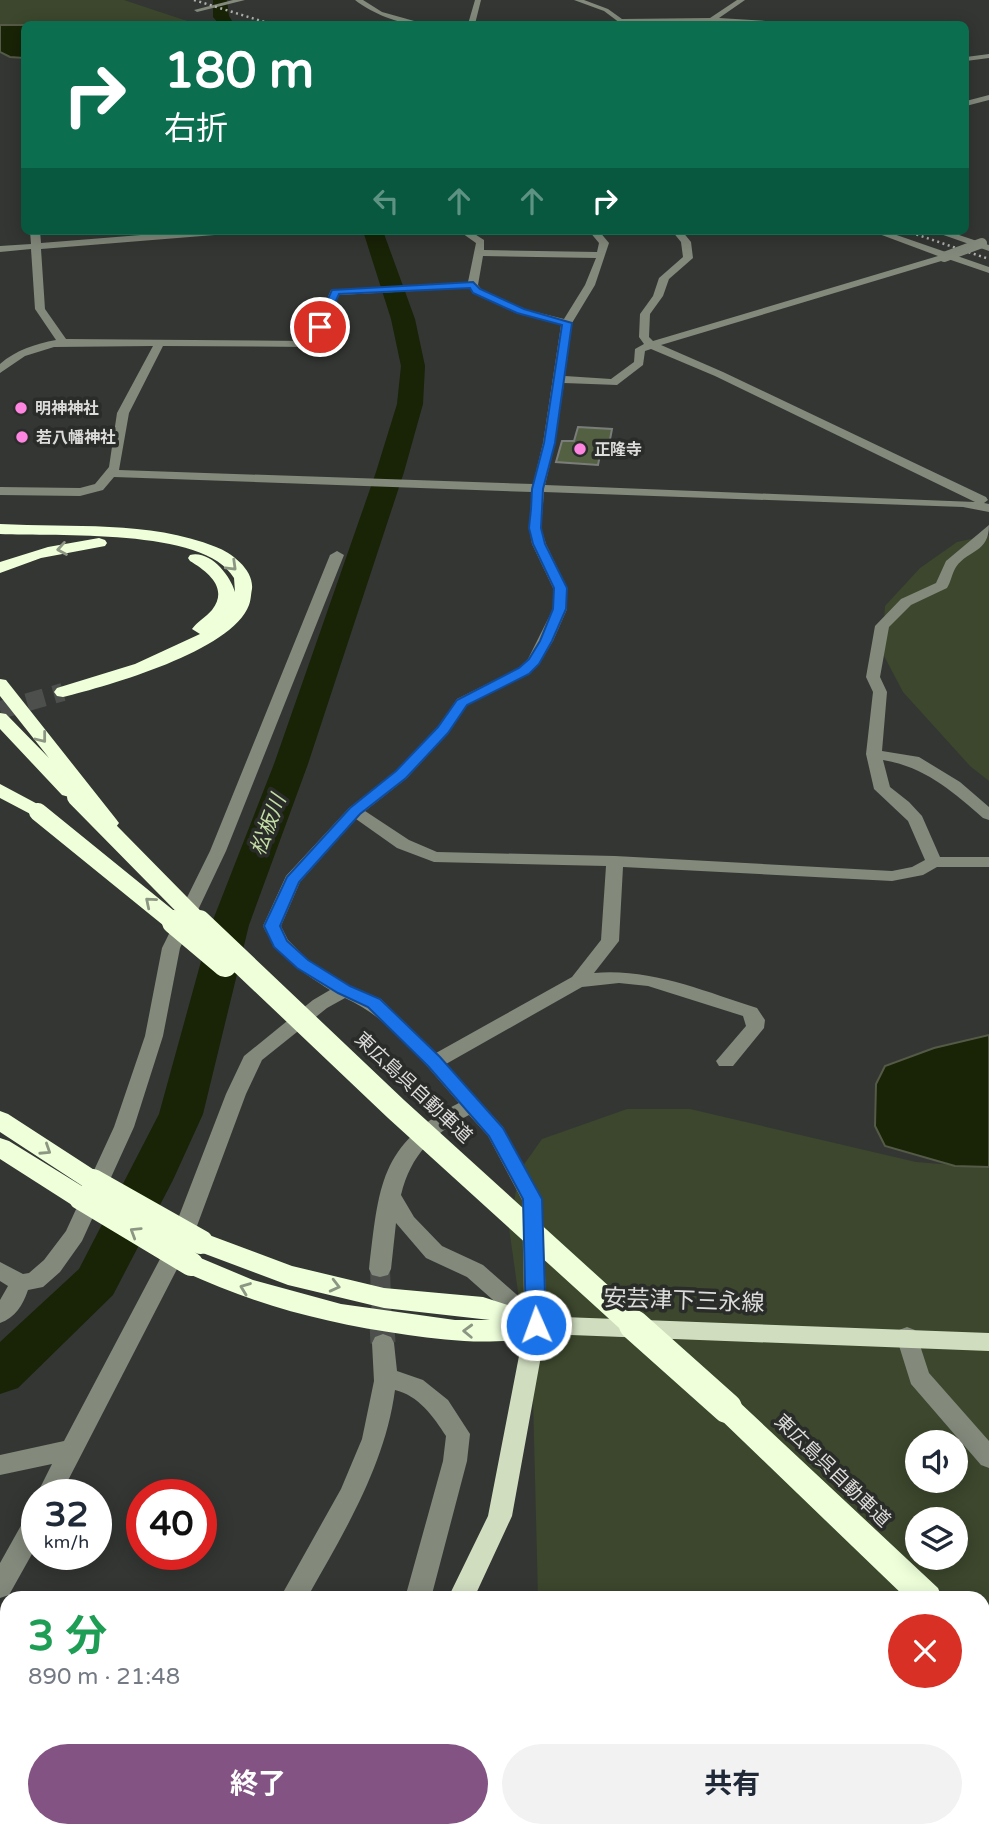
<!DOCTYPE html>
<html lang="ja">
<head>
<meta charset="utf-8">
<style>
	body { margin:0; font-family:"Varela Round","Noto Sans JP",sans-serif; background:#f2f2f3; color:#1f2937; height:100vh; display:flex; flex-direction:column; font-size:26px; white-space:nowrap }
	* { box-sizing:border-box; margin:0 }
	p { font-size:23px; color:#747a83 }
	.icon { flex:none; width:38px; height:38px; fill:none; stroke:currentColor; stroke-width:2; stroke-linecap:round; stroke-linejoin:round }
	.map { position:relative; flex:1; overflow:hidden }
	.sheet { position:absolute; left:0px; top:1591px; width:990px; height:247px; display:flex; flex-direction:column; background:#fff; border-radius:21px 21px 0 0; box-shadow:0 4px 18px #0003 }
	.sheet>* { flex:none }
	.banner { position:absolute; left:21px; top:21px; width:948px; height:214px; border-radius:10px; box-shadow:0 4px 18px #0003; background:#0b6e4f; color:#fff; overflow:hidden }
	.buttons { position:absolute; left:905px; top:1430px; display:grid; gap:14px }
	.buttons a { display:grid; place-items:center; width:63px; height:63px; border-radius:50%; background:#fff; box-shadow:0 4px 18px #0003; font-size:35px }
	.speed { position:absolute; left:21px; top:1479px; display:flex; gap:14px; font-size:35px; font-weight:700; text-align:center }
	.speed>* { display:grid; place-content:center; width:91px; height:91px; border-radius:50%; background:#fff; box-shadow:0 4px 18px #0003; line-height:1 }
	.speed small { font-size:18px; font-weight:400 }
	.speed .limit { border:10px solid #d22; background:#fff; color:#111 }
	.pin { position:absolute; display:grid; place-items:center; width:60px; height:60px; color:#fff; margin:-30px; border:4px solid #fff; border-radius:50%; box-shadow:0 2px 7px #0007 }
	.me { position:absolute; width:77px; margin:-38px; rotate:358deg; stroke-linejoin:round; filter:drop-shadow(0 0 5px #0008) }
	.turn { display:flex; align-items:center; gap:24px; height:147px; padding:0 28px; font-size:32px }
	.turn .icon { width:91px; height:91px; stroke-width:2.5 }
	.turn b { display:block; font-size:49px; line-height:60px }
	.lanes { display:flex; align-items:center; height:66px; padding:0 28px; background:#0003; justify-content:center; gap:35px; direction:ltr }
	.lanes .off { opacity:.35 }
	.round { display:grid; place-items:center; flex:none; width:74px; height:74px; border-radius:37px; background:#f2f2f3 }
	.head { display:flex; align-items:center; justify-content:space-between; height:119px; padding:0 28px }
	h1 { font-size:42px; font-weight:700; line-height:52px; color:#1e9e55 }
	.button { display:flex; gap:14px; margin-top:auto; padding:14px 28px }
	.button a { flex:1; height:80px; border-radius:42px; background:#835383; color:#fff; font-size:28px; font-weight:700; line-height:80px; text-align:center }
	.button a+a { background:#f2f2f3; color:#1f2937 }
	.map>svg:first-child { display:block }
	.green { fill:#3c472d; fill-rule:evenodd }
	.water { fill:#192306; stroke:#545a46; stroke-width:2 }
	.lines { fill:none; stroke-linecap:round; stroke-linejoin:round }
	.river { fill:#192306; fill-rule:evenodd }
	.building { fill:#536142; stroke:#7b7d7a; stroke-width:2 }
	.minor-tunnel-far1 { stroke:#4d4f4c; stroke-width:20; stroke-dasharray:20 10; stroke-linecap:butt }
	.minor-tunnel { stroke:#4d4f4c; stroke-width:25; stroke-dasharray:25 12; stroke-linecap:butt }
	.highway-tunnel { stroke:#4d4f4c; stroke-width:18; stroke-dasharray:18 10; stroke-linecap:butt }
	.minor { fill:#83897b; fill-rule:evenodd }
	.major { fill:#d0ddbf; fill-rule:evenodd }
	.highway { fill:#eeffda; fill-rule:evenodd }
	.rail { stroke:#b0b0af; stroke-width:2.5; stroke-dasharray:2 3.5; stroke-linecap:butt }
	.minor-bridge { stroke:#83897b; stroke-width:10 }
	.highway-bridge-far2 { stroke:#eeffda; stroke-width:18 }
	.highway-bridge-far1 { stroke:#eeffda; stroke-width:24 }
	.highway-bridge { stroke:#eeffda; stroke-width:30 }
	.oneway { stroke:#8c9682 }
	.route { fill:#1a73e8; stroke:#114b97; stroke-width:2 }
	.poi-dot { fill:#fe86e0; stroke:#2a2c29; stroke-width:2.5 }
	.labels { text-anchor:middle; stroke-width:7; stroke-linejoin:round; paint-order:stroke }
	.far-poi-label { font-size:16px; font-weight:bold; fill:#dcdcdb; stroke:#2a2c29; text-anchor:start }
	.street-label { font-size:19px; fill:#dcdcdb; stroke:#2a2c29 }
	.water-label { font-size:21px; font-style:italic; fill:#c4dda4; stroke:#2a2c29 }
	.near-street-label { font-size:23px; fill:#dcdcdb; stroke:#2a2c29 }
</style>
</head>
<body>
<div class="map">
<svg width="989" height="1836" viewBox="0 0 989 1836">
	<rect width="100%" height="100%" fill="#343633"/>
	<path class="green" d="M0 0H124L196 24 0 25Z
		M989 535V781L970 766 903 692 882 652 885 606 920 568 957 542Z
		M627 1109H690L916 1162 989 1168V1836H544V1830H984V1598H538L533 1398 509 1228 520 1170 542 1139ZM917 1442H956V1480H917ZM917 1519H956V1558H917Z"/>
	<path class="water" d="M0 25H24V58L10 57 0 52Z
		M989 1035V1167L955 1166 885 1146 875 1126 876 1084 885 1066 934 1048Z"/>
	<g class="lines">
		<path class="river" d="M213 0H227L229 16 234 24H219L213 17Z
			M363 231H383L415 319 425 366 423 404 404 472 308 764 249 925 203 1114 173 1180 113 1295 18 1388 0 1394V1342L79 1269 159 1114 211 925 274 764 376 472 397 404 401 366 391 319Z"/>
	</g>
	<path class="building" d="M578 427 612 429 609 445H602L598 465 556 462 562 441H574Z"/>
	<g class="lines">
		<path class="minor-tunnel-far1" d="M380 1269 382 1327"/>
		<path class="minor-tunnel" d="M382 1325 383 1343"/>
		<path class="highway-tunnel" d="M0 710 63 692"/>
		<path class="minor" d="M233 0H245L197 12 194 10Z
			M355 0H363L382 12 425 24C402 26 373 14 355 0Z
			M475 0H481L475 24H468Z
			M574 0H584L608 9 622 19 710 18 737 0H745L719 18 813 24 620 23 604 11Z
			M989 54V58L966 61V57Z
			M989 95V100L966 106V101Z
			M30 231H40L41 243 191 231H232L227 234 41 249 45 309 66 339 308 341 331 290 468 282 476 243 459 231H470L484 240V250L597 252 599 243 589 231H599L609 243 595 285 572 323 565 376 611 379 634 362 635 349 644 344 639 337 640 314 653 296 659 278 683 257 681 242 672 231H682L691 242 693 258 669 279 663 296 650 314 649 337 653 341 938 256 871 231H885L989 267V273L948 259 661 345 723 372 986 497 988 500 984 503 989 504V512L963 507 544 492 541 528 546 544 567 588V609L553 641 539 664 529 674 467 705 448 733 407 778 365 811 409 840 437 852 615 856 892 871 912 867 925 860 908 821 874 789 866 754 873 692 866 677 875 626 901 599 936 583 946 561 989 525C989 553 969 549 956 567 952 573 951 582 947 588L911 605 889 627 880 677 887 692 882 751 919 757 960 782 989 807V820L983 818C952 791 925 767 883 760L890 787 909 802 922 816 940 857H989V867H937L923 875 892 881 623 867 619 941 594 973C651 968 703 991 757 1008L765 1020 764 1028 733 1066H719L716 1061 746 1026 743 1016 648 986 619 983 582 987 446 1064 503 1127 542 1200 547 1325 544 1331 536 1334 528 1331 467 1277 426 1258 396 1223 391 1269 388 1275 380 1277 372 1275 369 1269C379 1187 379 1144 459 1103 426 1066 391 1018 345 998L327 1008 262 1060 246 1094 191 1242 61 1494H37L52 1464 0 1475V1455L64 1441 169 1242 226 1094 244 1056 313 1000 330 990C302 972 278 957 263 926L286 876 349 808 395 772 438 727 457 699 519 668 528 659 553 609V588L532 544 529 528 532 492 114 477 103 490 80 496 0 495V487L80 488 95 484 109 467 117 413 153 346 54 347 25 356 0 373V364C16 350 35 344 56 340L35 309 31 249 0 252V246L31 244ZM483 256 596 258 585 285 564 319 524 309 481 289 478 285ZM470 288 473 293 516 313 561 325 543 443 533 484 119 470 129 413 163 346 312 347 317 344 339 295ZM651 349 715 376 975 502 545 485 555 443 564 383 617 385 643 365 645 351ZM356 819 397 848 434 862 606 866 601 940 572 977 436 1053 381 999 350 986 308 960 288 940 281 926 300 882ZM469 1115 488 1136 522 1200 524 1301 483 1265 442 1246 414 1217 401 1195C411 1154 433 1134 469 1115Z
			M932 231H947L989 245V251Z
			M337 551 344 555 226 851 180 948 163 1036 134 1127 82 1241 60 1272 43 1287 28 1290C23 1305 15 1318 0 1323V1300L8 1286 0 1281V1262L23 1274 29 1273 44 1260 66 1231 114 1127 145 1036 162 948 210 851 330 555Z
			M907 1327 915 1330 929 1373 989 1441V1468L981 1465 911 1384 896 1336 899 1330Z
			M383 1334 391 1337 394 1343 397 1371 423 1380 448 1400 470 1434 467 1461 431 1598H405L443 1461 446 1436C434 1417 418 1395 395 1390 385 1466 344 1532 307 1598H280L341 1489 362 1439 374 1381 372 1343 375 1337Z
			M37 1510V1545L9 1595 0 1598V1563L28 1513Z
			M0 1697 7 1700V1727L0 1724Z"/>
		<path class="major" d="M536 1316 989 1333V1351L545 1334 512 1516 474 1598H448L488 1516 525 1325 528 1319Z
			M336 1830H365L363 1836H334Z"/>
		<path class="highway" d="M0 524C71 528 149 520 216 547 232 553 254 570 252 589 251 593 251 600 249 605 232 651 108 686 63 697L57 696 54 692 57 688 135 664 200 634 192 629C197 622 206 617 212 610 229 588 208 572 190 561L188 558 190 555C210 550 230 575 235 592L234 578C205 527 54 537 0 534Z
			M99 538 105 540 107 543 105 546 41 558 0 573V562L48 547Z
			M0 679 6 680 116 819 119 823 116 827H102L76 794 69 797 62 795 0 729V713L6 714 49 758 0 696Z
			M0 784 45 808 48 812 38 818 0 798Z
			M0 1111 8 1114 102 1175 105 1181 102 1187 93 1190 84 1187 0 1132Z
			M0 1138 9 1141 90 1191 93 1198 90 1205 81 1207 72 1205 0 1159Z
			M201 1232 292 1266 384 1288 483 1297 545 1317 549 1325 545 1333C500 1347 453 1341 408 1335 324 1323 259 1306 182 1271L178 1264 182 1257 191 1254 253 1280 341 1304 455 1320H490L384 1308 288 1285 192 1249 188 1242 192 1235Z
			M727 1396 737 1400 938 1588 942 1598H906L717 1416 713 1408 717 1400Z
			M984 1637 989 1639V1672L984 1670Z"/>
		<path class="rail" d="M194 0 271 24
			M906 231 989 259"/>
		<path class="minor-bridge" d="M944 257 982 243"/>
		<path class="highway-bridge-far2" d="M76 797 201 924
			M38 812 176 924"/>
		<path class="highway-bridge-far1" d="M174 922 225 965
			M199 922 396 1109 636 1327
			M93 1181 201 1242
			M81 1198 191 1264"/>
		<path class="highway-bridge" d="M634 1325 727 1408"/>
	</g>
	<defs><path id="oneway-chevron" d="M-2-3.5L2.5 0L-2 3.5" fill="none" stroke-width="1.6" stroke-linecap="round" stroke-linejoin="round" transform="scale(1.75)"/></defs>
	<g class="oneway">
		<use href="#oneway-chevron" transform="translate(62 549) rotate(170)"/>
		<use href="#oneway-chevron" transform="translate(232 566) rotate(44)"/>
		<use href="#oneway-chevron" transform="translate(42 738) rotate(52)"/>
		<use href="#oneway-chevron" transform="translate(150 902) rotate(-140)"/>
		<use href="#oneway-chevron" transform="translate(46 1150) rotate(33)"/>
		<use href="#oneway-chevron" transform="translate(135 1232) rotate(-148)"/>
		<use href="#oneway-chevron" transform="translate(335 1286) rotate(14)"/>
		<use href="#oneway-chevron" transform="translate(245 1288) rotate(-159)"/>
		<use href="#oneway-chevron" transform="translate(468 1331) rotate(-178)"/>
	</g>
	<path class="route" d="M473 282 480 289 524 309 572 323 555 443 543 489 542 509 541 528 545 544 567 588 566 609 552 641 539 664 529 674 467 705 448 733 406 778 360 814 299 882 280 926 287 941 308 960 350 986 380 999 440 1057 503 1128 542 1199 546 1325 543 1330 536 1333 529 1330 526 1325 523 1199 489 1136 428 1066 368 1007 338 993 297 968 274 947 264 926 287 877 350 808 396 771 438 727 457 700 519 668 529 659 540 641 553 609 554 588 533 544 529 528 531 509 532 489 544 443 562 325 517 313 473 293 470 288 339 294 323 329 315 327 332 290Z"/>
	<g class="poi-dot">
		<circle cx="21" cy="408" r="7"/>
		<circle cx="22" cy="437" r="7"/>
		<circle cx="580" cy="449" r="7"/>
	</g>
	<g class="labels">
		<g class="far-poi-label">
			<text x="35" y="414">明神神社</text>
			<text x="36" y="443">若八幡神社</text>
			<text x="594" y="455">正隆寺</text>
		</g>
		<g class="street-label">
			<text transform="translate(414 1087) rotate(43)" y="7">東広島呉自動車道</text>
			<text transform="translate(833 1470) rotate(44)" y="7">東広島呉自動車道</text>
		</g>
		<g class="water-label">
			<text transform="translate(268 825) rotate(-69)" y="7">松板川</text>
		</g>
		<g class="near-street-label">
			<text transform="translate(684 1300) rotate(2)" y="8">安芸津下三永線</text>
		</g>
	</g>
</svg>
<div class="buttons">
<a><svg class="icon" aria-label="sound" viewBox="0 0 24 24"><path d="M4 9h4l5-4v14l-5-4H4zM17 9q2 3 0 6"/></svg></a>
<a><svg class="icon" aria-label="layers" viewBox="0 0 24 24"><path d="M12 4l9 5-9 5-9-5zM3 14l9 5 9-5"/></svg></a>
</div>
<div class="speed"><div>32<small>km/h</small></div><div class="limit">40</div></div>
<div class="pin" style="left:320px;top:327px;background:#d93025"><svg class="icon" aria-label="arrive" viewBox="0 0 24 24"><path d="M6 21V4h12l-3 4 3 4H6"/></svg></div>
<svg class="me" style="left:536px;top:1325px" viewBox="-20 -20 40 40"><circle r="17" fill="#1a73e8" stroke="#fff" stroke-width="3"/><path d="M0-11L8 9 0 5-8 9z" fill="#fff"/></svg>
<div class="banner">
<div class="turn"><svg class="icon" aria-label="right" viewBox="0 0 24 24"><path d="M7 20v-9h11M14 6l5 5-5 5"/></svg><div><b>180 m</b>右折</div></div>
<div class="lanes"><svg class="icon off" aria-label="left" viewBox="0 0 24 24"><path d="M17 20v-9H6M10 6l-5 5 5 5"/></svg><svg class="icon off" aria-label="ahead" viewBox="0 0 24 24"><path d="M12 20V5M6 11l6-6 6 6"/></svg><svg class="icon off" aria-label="ahead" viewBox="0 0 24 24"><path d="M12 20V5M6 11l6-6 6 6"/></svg><svg class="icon" aria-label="right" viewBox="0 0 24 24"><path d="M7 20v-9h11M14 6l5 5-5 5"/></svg></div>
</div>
<section class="sheet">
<div class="head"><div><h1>3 分</h1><p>890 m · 21:48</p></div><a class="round" style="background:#d93025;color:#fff"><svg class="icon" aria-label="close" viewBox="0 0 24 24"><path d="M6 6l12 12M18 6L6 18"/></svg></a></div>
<div class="button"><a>終了</a><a>共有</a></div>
</section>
</div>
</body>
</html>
